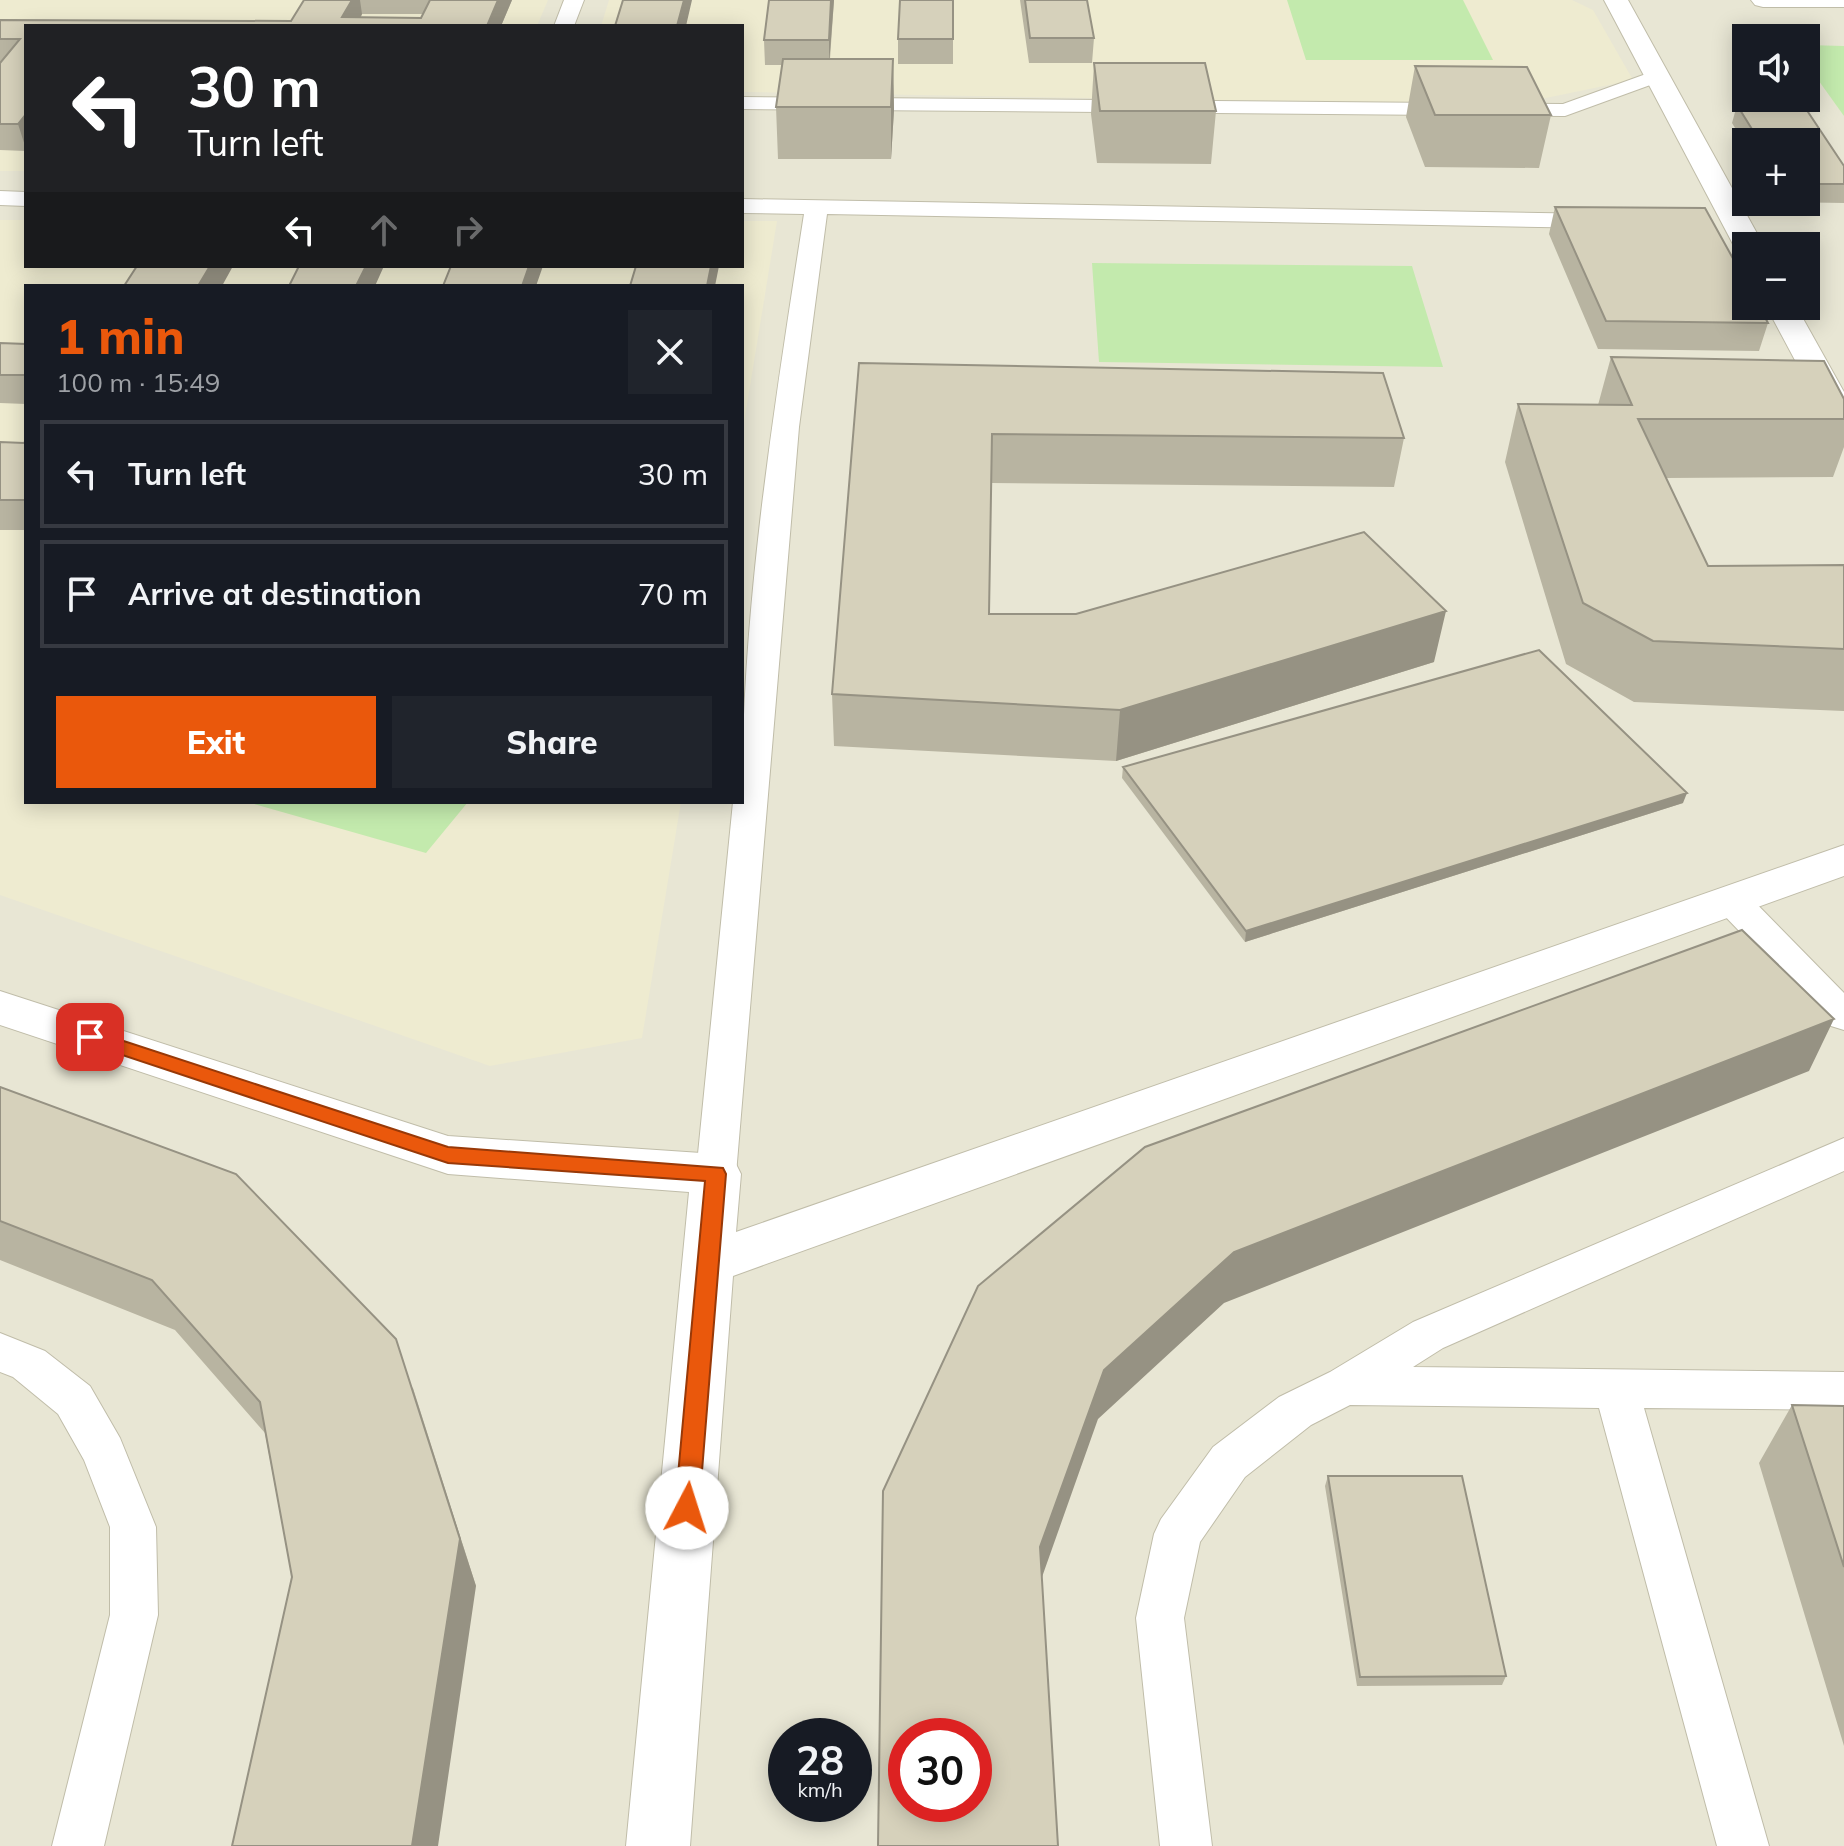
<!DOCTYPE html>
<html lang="en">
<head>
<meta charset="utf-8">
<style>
	body { margin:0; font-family:Mulish,sans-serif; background:#20242c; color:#f1f3f6; height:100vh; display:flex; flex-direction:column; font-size:30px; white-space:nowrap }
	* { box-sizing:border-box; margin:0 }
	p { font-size:26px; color:#9ea1a6 }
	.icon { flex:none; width:44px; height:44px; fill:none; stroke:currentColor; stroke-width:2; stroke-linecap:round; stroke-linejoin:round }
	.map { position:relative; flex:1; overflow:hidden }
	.panel { position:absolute; left:24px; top:284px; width:720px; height:520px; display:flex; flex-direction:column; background:#171b24; border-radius:0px; box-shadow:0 4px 20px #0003 }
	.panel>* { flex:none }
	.hud { position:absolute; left:24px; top:24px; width:720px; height:244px; border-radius:0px; box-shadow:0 4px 20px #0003; background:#202124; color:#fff; overflow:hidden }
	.fabs { position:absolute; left:1732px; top:24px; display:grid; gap:16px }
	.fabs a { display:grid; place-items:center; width:88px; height:88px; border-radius:0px; background:#171b24; box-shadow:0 4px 20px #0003; font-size:40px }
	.speed { position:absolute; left:768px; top:1718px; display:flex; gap:16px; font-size:40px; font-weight:700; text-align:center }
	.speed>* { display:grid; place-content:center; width:104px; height:104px; border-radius:50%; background:#171b24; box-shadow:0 4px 20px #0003; line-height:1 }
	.speed small { font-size:20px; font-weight:400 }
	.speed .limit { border:12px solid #d22; background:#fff; color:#111 }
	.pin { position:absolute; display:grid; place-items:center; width:68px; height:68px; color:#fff; margin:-34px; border-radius:16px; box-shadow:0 4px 12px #0006 }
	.me { position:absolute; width:88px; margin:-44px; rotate:5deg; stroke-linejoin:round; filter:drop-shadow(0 0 6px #0008) }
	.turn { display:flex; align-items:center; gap:28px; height:168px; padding:0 32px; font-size:36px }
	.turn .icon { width:104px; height:104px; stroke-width:2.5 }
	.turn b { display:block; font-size:56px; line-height:68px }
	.lanes { display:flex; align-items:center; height:76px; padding:0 32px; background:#0003; justify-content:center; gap:40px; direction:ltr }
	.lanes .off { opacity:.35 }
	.round { display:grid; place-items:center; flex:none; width:84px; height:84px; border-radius:0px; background:#20242c }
	.head { display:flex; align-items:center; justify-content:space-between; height:136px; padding:0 32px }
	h1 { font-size:48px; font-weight:800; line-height:60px; color:#ea580c }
	.primary-button { display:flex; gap:16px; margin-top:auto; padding:16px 32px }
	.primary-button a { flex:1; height:92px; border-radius:0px; background:#ea580c; color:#fff; font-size:32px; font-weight:800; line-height:92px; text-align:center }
	.primary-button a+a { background:#20242c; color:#f1f3f6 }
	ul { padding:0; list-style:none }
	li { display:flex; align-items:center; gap:24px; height:108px; margin:0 16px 12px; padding:0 16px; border:4px solid #363941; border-radius:0px }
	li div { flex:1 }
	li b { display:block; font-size:30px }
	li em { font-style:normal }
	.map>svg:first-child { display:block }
	.residential { fill:#e8e6d4; fill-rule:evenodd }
	.education { fill:#eeebd0 }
	.green { fill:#c3eaad }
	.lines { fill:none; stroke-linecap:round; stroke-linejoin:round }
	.service-casing { stroke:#c0bda9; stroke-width:2 }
	.minor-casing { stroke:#c0bda9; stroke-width:2 }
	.service { fill:#fff; fill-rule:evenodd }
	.minor { fill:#fff; fill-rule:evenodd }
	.wall { fill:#b8b4a1; fill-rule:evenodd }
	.shaded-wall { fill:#969283 }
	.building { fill:#d6d1bb; stroke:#969283; stroke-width:2; fill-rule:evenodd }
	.route { fill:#ea580c; stroke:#983908; stroke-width:2 }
</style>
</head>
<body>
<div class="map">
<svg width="1844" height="1846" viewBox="0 0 1844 1846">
	<rect width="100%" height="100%" fill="#f4f3e7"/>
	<path class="residential" d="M0 0H1844V1846H0ZM26 26H742V266H26ZM1746 38H1806V98H1746ZM1746 142H1806V202H1746ZM1746 246H1806V306H1746ZM26 286H742V802H26ZM786 1736H854V1804H786ZM906 1736H974V1804H906Z"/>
	<path class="education" d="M0 0H548L537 26H26V171H0Z
		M609 0H1572L1593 10 1633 80 1512 105 742 92V26H601Z
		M0 220H26V266H742V221H777L742 435V286H26V802H681L642 1038 490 1066 0 895Z"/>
	<path class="green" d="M1287 0H1463L1493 60H1306Z
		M1806 45 1844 46V116L1806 63Z
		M1092 263 1412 266 1443 367 1099 362Z
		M247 802H468L426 853Z"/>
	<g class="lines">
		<defs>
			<path id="service" d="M564 0H584L574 26H554Z
				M1657 70 1667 76 1664 80 1565 116 742 109V97L1563 104Z
				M0 191 26 192V206L0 205Z
				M742 199 1599 214 1607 216 1611 221 1607 226 1599 228 827 214 799 427 736 1174 730 1185 716 1190 702 1185 696 1174 733 802H742C742 605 774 408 804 214L742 213Z
				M1730 887 1743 890 1844 993V1030L1831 1026 1717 908 1712 899 1717 890Z
				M1844 1138V1171L1443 1348 1413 1367 1844 1372V1410L1644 1408 1769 1846H1717L1599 1408 1350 1405 1311 1425 1245 1477 1200 1542 1184 1618 1212 1846H1160L1136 1618 1154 1534 1161 1519 1213 1447 1279 1397 1330 1372 1413 1322Z
				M0 1333 45 1351 90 1386 120 1438 156 1527 158 1615 104 1846H52L110 1615V1527L84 1460 58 1414 13 1377 0 1372Z"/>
			<path id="minor" d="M1604 0H1628L1764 246H1746V254L1739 252 1734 246Z
				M1751 0H1844V7H1763L1755 5Z
				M1766 306H1796L1844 392V432L1832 429 1828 422Z
				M1844 845V876L733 1276 690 1846H626L689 1192 448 1174 0 1025V991L448 1136 716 1154 734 1160 741 1174 736 1232Z"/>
		</defs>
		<use href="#service" class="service-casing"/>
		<use href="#minor" class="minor-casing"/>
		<use href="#service" class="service"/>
		<use href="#minor" class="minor"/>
	</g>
	<path class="wall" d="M304 0H512L501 26H26V151L0 150V20L291 21ZM362 14H423L421 18 361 17Z
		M834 0 830 59H893L894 110 891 159H778L776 107 782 65H765L764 40Z
		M953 0V64H898V39Z
		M1020 0H1087L1094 38 1092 63H1029Z
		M1094 63 1216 111 1211 164 1097 163 1091 114Z
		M1415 66 1551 115 1539 168 1425 167 1406 117Z
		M1737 105 1804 106 1844 166V203L1780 202H1806V142H1746V146L1732 123Z
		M1555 207 1768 323 1759 351 1598 349 1549 234Z
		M0 343 26 344V404L0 403Z
		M1611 357 1844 399V447L1833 477 1666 478 1708 566 1844 565V711L1634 702 1566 664 1505 462 1518 404 1598 405Z
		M859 363 1404 438 1394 487 991 483 989 614H1076L1434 662 1116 761 834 746 832 694Z
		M26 440V530H0V442L24 443Z
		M1123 767 1683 803 1245 942 1122 778Z
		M0 1087 413 1388 476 1586 292 1577 265 1433 175 1330 0 1260Z
		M1792 1405 1844 1406V1746L1759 1463Z
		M1328 1476 1506 1676 1502 1685 1357 1686 1325 1486Z"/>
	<path class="shaded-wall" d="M352 0H360L362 14 356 26 342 17Z
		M498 0H512L501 26H487Z
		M684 0H692L686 26H677Z
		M831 0H834L829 65V40Z
		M893 59 894 110 891 159V107Z
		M26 114V149L18 124Z
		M210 266H233L222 286H198Z
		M366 266H384L375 286H356Z
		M529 266H543L536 286H522Z
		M711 266H719L715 286H707Z
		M1446 611 1434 662 1116 761 1120 710Z
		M1687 793 1683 803 1245 942 1246 931Z
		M1834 1019 1809 1071 1224 1303 1098 1419 1036 1594 1040 1547 1104 1370 1234 1252Z
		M396 1339 476 1586 438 1846H412Z"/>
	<path class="building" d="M304 0H352L342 17 421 18 430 0H498L487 26H26V114L18 124H0V63L20 39H0V20L291 21Z
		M623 0H684L677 26H615Z
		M769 0H831L829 40H764Z
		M900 0H953V39H898Z
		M1025 0H1087L1094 38H1030Z
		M783 59H893L891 107H776Z
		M1094 63H1205L1216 111H1100Z
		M1415 66 1527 67 1551 115H1435Z
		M1737 105 1804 106 1844 166V184H1806V142H1760Z
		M1555 207 1705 208 1746 282V306H1759L1768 323 1606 321Z
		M137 266H210L198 286H124Z
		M299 266H366L356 286H289Z
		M451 266H529L522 286H443Z
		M636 266H711L707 286H630Z
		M0 343 26 344V375H0Z
		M1611 357 1824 361 1844 399V419H1638L1708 566 1844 565V649L1653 641 1583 603 1518 404 1632 405Z
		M859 363 1383 373 1404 438 992 434 989 614H1076L1364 532 1446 611 1120 710 832 694Z
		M26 440V500H0V442L24 443Z
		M1539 650 1687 793 1246 931 1123 767Z
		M1742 930 1834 1019 1234 1252 1104 1370 1040 1547 1058 1846H878L883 1491 978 1286 1145 1147ZM906 1736H974V1804H906Z
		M0 1087 236 1174 396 1339 460 1539 412 1846H232L292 1577 260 1402 152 1280 0 1221Z
		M1792 1405 1844 1406V1567Z
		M1328 1476H1462L1506 1676 1360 1677Z"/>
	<path class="route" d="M90 1030 448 1147 723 1168 726 1174 699 1508 696 1516 687 1519 679 1516 675 1508 705 1181 448 1163 83 1042 80 1037Z"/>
</svg>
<div class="fabs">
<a><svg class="icon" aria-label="sound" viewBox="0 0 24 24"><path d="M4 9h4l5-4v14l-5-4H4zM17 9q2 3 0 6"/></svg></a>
<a>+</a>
<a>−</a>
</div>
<div class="speed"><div>28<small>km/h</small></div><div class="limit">30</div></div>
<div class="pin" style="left:90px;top:1037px;background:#d93025"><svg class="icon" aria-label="arrive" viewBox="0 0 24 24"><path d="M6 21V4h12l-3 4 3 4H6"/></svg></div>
<svg class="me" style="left:687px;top:1508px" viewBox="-20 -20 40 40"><circle r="19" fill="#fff"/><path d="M0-13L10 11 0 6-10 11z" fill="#ea580c"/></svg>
<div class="hud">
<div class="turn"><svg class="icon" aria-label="left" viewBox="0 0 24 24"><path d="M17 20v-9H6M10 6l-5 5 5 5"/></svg><div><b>30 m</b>Turn left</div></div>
<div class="lanes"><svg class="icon" aria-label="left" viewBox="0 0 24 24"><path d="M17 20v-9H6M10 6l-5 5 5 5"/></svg><svg class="icon off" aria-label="ahead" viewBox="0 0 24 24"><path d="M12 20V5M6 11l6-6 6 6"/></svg><svg class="icon off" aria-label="right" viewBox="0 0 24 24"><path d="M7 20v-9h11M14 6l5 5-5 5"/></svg></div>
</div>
<section class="panel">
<div class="head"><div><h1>1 min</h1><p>100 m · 15:49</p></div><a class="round"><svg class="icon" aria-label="close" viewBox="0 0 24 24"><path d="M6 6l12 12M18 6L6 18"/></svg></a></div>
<ul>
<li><svg class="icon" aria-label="left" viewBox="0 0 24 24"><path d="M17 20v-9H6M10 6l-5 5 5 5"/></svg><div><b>Turn left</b></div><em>30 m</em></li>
<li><svg class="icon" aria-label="arrive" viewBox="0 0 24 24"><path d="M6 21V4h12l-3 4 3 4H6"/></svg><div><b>Arrive at destination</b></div><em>70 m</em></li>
</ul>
<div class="primary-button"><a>Exit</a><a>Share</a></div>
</section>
</div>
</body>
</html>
